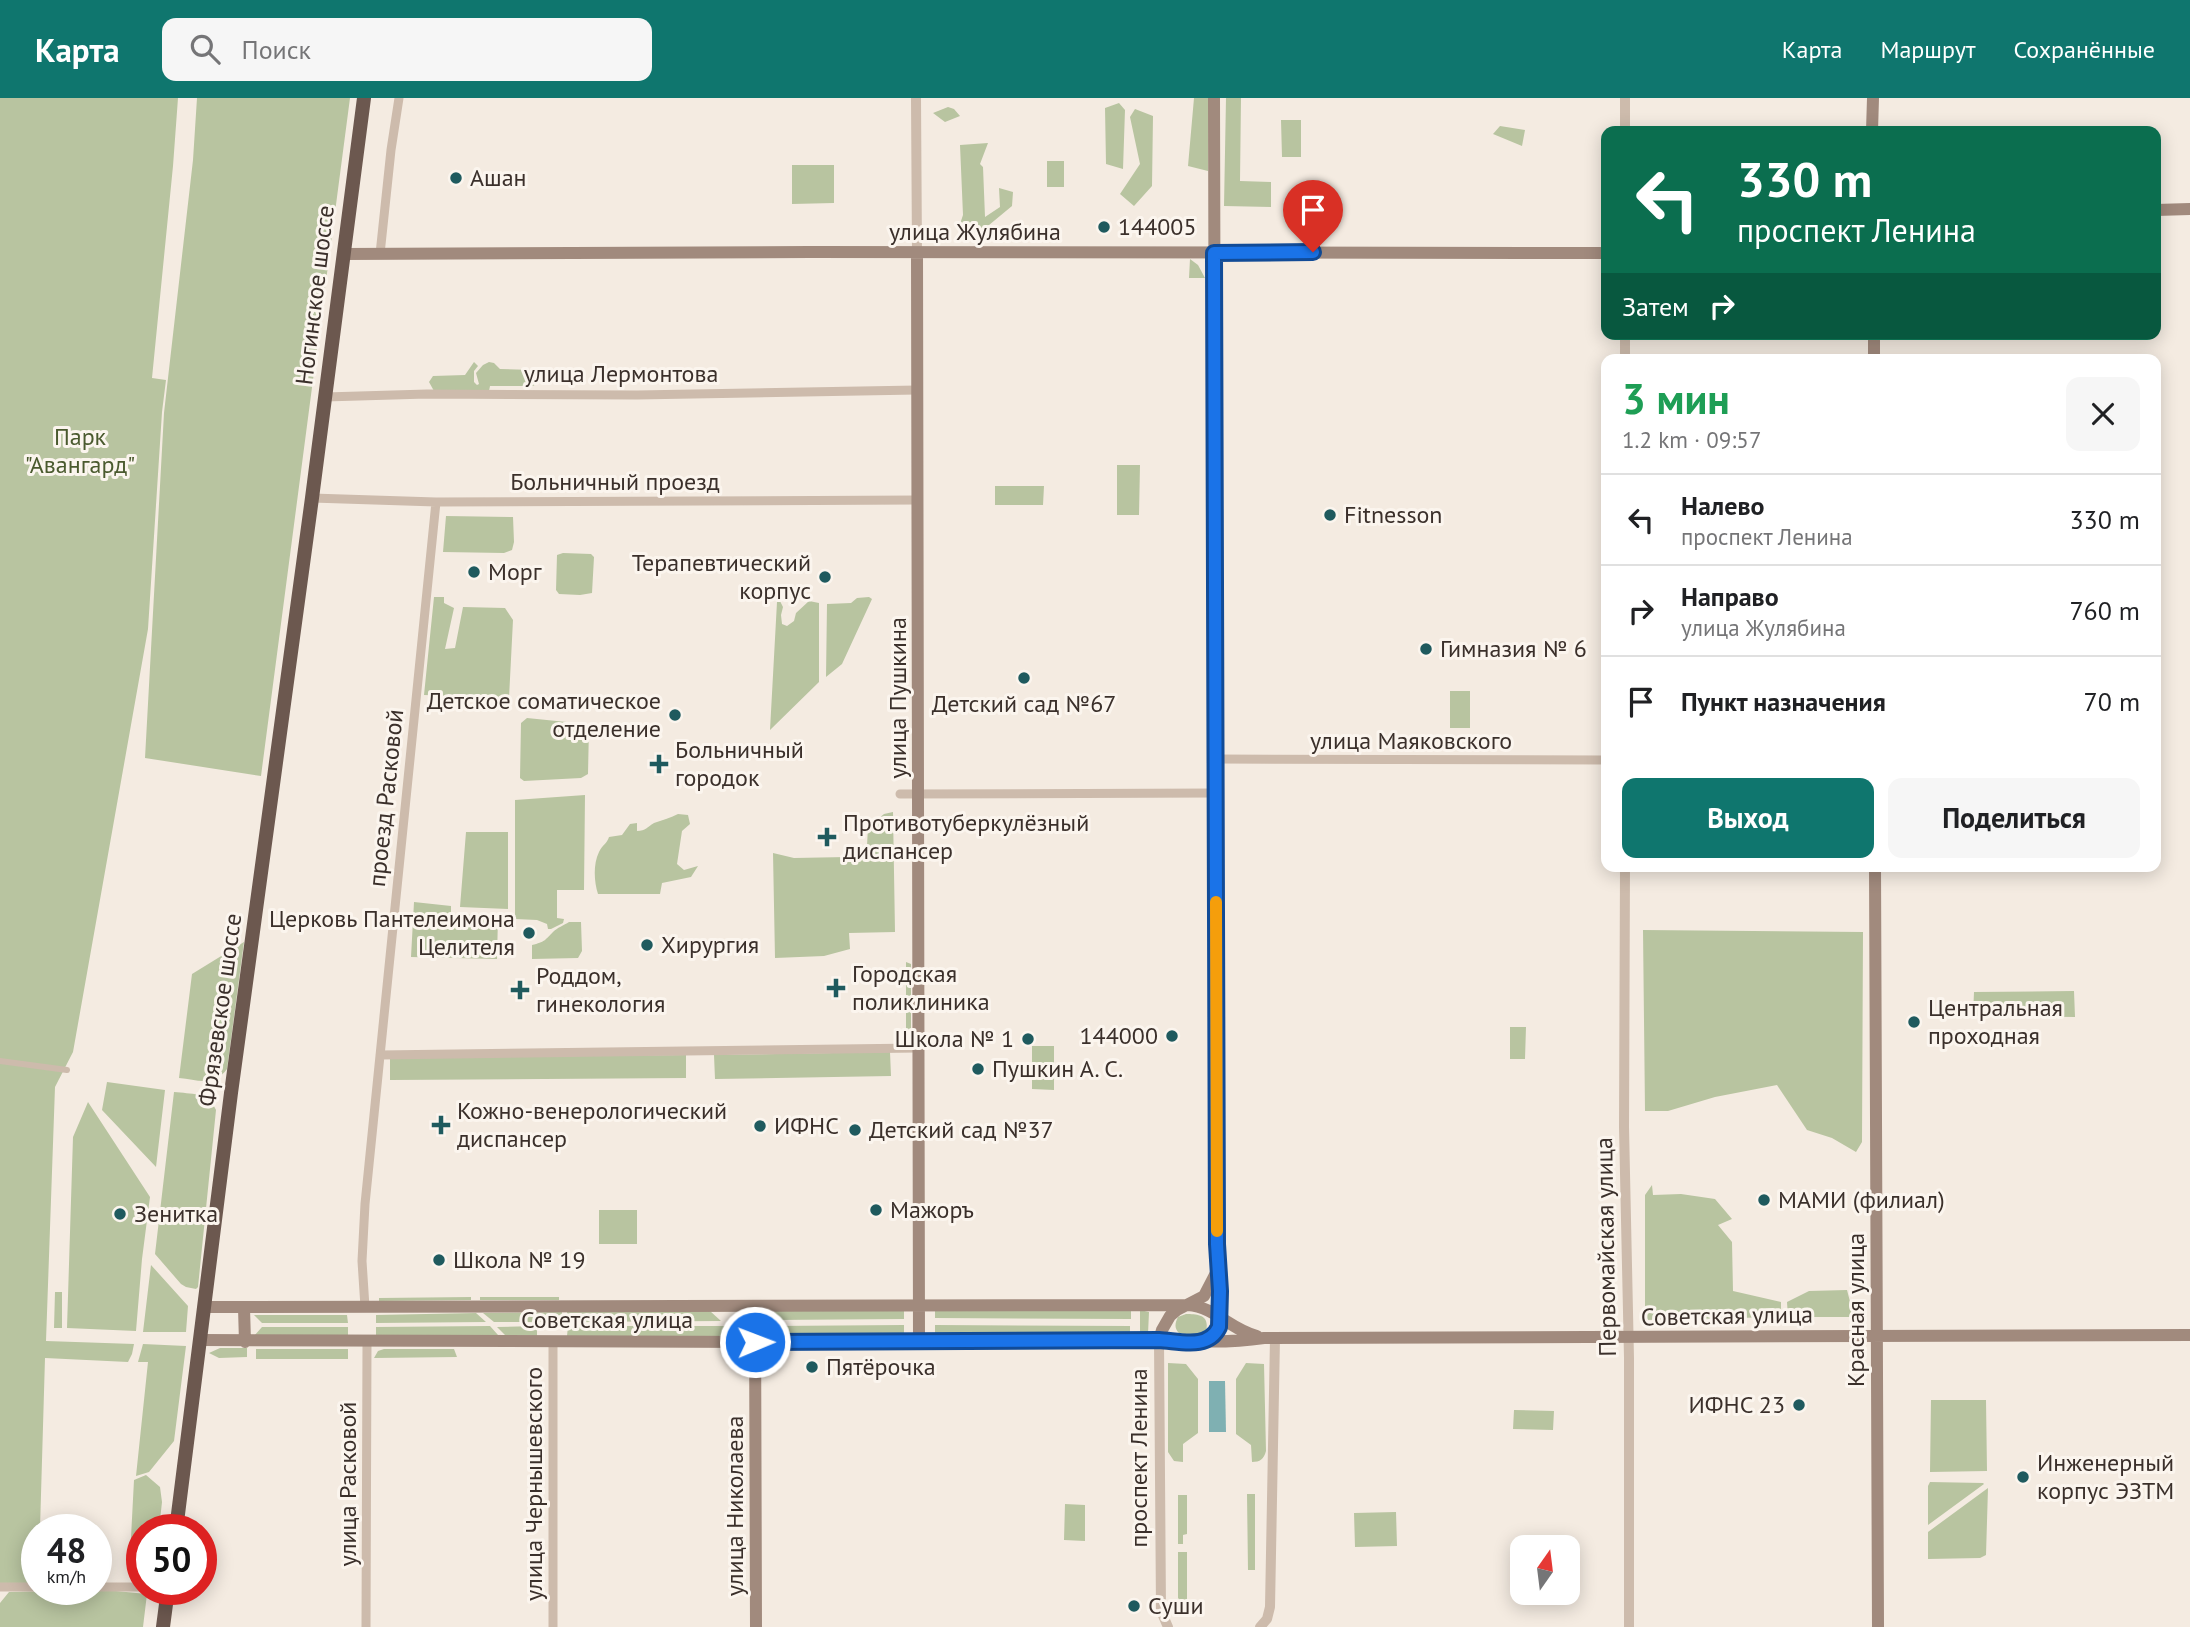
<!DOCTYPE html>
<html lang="ru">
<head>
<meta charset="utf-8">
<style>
	body { margin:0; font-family:"PT Sans",sans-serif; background:#f6f6f6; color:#202124; height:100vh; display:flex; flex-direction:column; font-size:26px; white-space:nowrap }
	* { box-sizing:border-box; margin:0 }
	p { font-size:23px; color:#757577 }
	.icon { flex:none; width:38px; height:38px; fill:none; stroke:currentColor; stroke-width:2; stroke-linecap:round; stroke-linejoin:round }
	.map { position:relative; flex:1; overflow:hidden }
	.details { position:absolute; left:1601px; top:256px; width:560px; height:518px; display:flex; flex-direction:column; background:#fff; border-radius:14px; box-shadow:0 4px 18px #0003 }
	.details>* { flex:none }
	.banner { position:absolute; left:1601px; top:28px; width:560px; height:214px; border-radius:14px; box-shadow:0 4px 18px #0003; background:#0b6e4f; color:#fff; overflow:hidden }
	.needle { width:46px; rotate:14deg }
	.tools { position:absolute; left:1510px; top:1437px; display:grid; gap:14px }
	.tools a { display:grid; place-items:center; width:70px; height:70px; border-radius:14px; background:#fff; box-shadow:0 4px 18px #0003; font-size:35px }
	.speed { position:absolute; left:21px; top:1416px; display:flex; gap:14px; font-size:35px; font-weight:700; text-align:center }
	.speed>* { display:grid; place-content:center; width:91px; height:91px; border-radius:50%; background:#fff; box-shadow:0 4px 18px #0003; line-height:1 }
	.speed small { font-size:18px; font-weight:400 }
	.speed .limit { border:10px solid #d22; background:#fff; color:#111 }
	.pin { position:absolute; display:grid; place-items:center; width:60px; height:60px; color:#fff; margin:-72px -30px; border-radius:50% 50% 50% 0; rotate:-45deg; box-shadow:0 0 7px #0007 }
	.pin .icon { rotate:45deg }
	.me { position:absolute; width:77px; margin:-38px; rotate:89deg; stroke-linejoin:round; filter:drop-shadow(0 0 5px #0008) }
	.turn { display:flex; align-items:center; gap:24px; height:147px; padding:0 21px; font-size:32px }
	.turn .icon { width:91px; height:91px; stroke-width:2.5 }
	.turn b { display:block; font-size:49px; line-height:60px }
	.then { display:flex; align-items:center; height:66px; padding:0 21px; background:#0003; gap:14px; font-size:26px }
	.round { display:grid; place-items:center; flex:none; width:74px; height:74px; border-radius:14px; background:#f6f6f6 }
	.headline { display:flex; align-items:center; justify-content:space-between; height:119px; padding:0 21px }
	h1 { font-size:42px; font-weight:700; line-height:52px; color:#1e9e55 }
	.button { display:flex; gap:14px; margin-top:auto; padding:14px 21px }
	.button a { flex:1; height:80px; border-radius:14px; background:#0f766e; color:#fff; font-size:28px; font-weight:700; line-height:80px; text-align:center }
	.button a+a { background:#f6f6f6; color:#202124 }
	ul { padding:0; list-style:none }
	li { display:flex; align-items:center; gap:21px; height:91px; padding:0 21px; border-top:2px solid #e0e0e0 }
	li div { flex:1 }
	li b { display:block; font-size:26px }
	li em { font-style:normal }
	header { display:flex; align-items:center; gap:42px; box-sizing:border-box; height:98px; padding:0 35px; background:#0f766e; color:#fff }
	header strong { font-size:33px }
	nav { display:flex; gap:38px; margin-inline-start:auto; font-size:24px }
	.search { width:490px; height:63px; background:#f6f6f6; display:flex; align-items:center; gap:18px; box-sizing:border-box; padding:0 24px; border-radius:14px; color:#757577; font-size:26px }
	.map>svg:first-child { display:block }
	.green { fill:#b8c4a0 }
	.water { fill:#7fb0b2 }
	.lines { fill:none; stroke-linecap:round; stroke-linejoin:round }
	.pedestrian { stroke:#cdbbac; stroke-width:6 }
	.minor { stroke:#cdbbac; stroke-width:9 }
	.tertiary { stroke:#cdbbac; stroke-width:10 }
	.secondary { stroke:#a18a7d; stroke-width:12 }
	.trunk { stroke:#6c584f; stroke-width:14 }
	.route-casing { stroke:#114b97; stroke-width:18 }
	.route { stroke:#1a73e8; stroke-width:12 }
	.slow { stroke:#f59e0b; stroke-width:12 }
	.poi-dot { fill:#1f5a5e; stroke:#fbf5ee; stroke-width:2.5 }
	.labels { text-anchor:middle; stroke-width:6; stroke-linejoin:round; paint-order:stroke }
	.poi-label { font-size:24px; fill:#3b302b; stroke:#fbf5ee; text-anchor:start }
	.street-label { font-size:24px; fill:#3b302b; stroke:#fbf5ee }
	.park-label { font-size:24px; fill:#4a5a2e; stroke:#fbf5ee }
</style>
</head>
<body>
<header>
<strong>Карта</strong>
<div class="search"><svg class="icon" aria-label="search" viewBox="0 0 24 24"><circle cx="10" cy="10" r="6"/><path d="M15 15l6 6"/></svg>Поиск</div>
<nav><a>Карта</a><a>Маршрут</a><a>Сохранённые</a></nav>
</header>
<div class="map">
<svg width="2190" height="1529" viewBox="0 0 2190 1529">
	<rect width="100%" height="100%" fill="#f4ebe1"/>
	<path class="green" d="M0 0H178L173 68 152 280 166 282 162 314 148 531 73 954 55 989 46 1243 134 1246 132 1256 128 1264 45 1260 40 1431 37 1432V1467L35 1468 37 1469V1486L0 1485Z
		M197 0H350L261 678 145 660 164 315 193 62Z
		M1194 0H1209L1208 73 1188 68Z
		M1226 0H1241L1240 83 1271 84V109L1224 108Z
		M1119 5 1125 12 1123 71 1106 66 1105 10Z
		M948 9 954 11 960 18 945 24 933 15Z
		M1135 11 1153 18 1152 88 1134 108 1120 96 1140 66 1130 19Z
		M1281 22H1301V59H1282Z
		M1500 28 1525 32 1522 48 1493 36Z
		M988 45 980 66 983 69 985 119 1000 109 999 90 1013 94 1012 108 983 132 960 126 963 117 960 47Z
		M1047 63H1064V89H1047Z
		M792 67H834V105L792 106Z
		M1190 161 1198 167 1205 180H1189Z
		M474 264 478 268 474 273V284L477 287 479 286 476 275 483 267 489 264 494 265 500 271 533 272 536 276V286L533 288H490L489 293H434L429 284 433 278 465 277Z
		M1117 367H1140L1139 417H1117Z
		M995 388H1044L1043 407H995Z
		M446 418 513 419 514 444 512 452 504 455 443 454Z
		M563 455 591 456 594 459 592 495 580 497 559 496 556 492 557 457Z
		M434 499H444V505L454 510 445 551 455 550 463 509 505 510 513 522 509 600 424 597Z
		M869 499 872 501 842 566 826 579 827 506 851 505 857 500Z
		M780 503 783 509 781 517 782 526 787 528 794 523 796 515 809 503 819 505V584L770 632 777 504Z
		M1450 593H1470V630H1450Z
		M527 620 586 626 589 629 588 676 581 680 524 683 520 680 521 625Z
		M585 697 584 792H557V820L564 821 563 825 551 831H548L547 826 537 822 515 821V702Z
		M893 714 895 834 849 835 850 851 824 858 775 860 773 755 794 760 847 759 848 749 867 748 868 729 884 716Z
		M678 716 688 717 690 726 682 733 677 766 684 772 698 768 691 779 662 785 660 796H598C594 784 593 766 599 754 602 747 607 746 609 739L622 737 630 726 637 725V733C646 733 647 729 654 725 662 722 670 720 678 716Z
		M466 734H508V811L460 809Z
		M414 804 451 808V816L498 818 497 861 411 859Z
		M569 824H581L582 853 578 860 532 861V847C545 844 545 842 553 834 557 830 564 827 569 824Z
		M1643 832 1863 834 1862 1044 1856 1054 1832 1040 1807 1032 1777 987 1715 999 1668 1013H1645Z
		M244 844 227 971C214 989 198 982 179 980L192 876Z
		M906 864 911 866V946L906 948Z
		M2074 893 2075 919 1973 918 1974 894Z
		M1510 929H1526L1525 961H1510Z
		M1032 948H1054V992L1032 991Z
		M890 954 891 978 715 981 714 957Z
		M686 957V980L390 982V960Z
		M107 984 165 992 156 1069 102 1012Z
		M174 994C191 996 208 994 216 1012L198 1189 196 1191 186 1189 181 1186 155 1156Z
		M88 1004 150 1099 142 1161 136 1233 67 1230 73 1039Z
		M1652 1087 1653 1097 1681 1096 1715 1101 1732 1121 1718 1127 1732 1144 1733 1193 1781 1204V1219L1645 1222V1097Z
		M599 1112H637V1146H599Z
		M151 1167 188 1208 186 1234H143Z
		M1847 1192 1854 1219H1788L1787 1204 1809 1193Z
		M55 1194H62V1230H54Z
		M471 1199V1202L379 1203V1200Z
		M480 1199H559V1202H480Z
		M904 1212V1221L774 1222V1213Z
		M935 1212H1131V1221L935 1220Z
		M1140 1212 1149 1214 1148 1236 1140 1237Z
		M710 1213 721 1223 567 1224V1214Z
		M562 1214V1224H494L483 1215Z
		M476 1215 486 1224 376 1225V1217Z
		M1186 1216C1198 1216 1210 1217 1206 1233L1197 1238 1179 1235C1174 1230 1175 1225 1178 1219Z
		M254 1217H347L348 1225H262Z
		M904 1227V1236L774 1237V1228Z
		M935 1227 1130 1228V1237L935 1236Z
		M490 1228 498 1237 376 1238V1229Z
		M537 1228V1238L505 1237 497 1229Z
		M568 1228H732L737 1233V1238H567Z
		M262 1229H348V1238H254Z
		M143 1246 186 1248 174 1343 149 1374 136 1378 148 1264H138Z
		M220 1250H247V1259L219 1260 209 1255Z
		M256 1251H348V1261H256Z
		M384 1251H454L457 1259 374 1260 378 1253Z
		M1168 1265 1186 1266 1198 1281V1335L1183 1346V1364L1174 1363 1168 1354Z
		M1246 1265 1264 1266 1266 1353C1264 1361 1260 1364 1252 1364L1251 1347 1236 1336V1281Z
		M1931 1302H1986L1987 1373 1930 1374Z
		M1514 1312 1554 1313 1553 1332 1513 1331Z
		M146 1377 160 1389 162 1404 159 1431 142 1432V1475L129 1478 134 1382Z
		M1930 1384 1983 1385 1984 1386 1928 1427V1388Z
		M1988 1390 1986 1457 1980 1460 1928 1461V1434Z
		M1247 1396H1255V1472H1248Z
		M1178 1397H1187V1436L1183 1437V1446H1178Z
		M1065 1406 1085 1407V1443L1064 1442Z
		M1396 1414 1397 1448 1355 1449 1354 1415Z
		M1178 1454H1187V1502H1190V1507H1201L1203 1509 1196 1513 1188 1511 1178 1500Z
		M105 1492 147 1496 143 1529H0V1505L9 1494Z"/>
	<path class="water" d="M1209 1283H1225L1226 1334H1209Z"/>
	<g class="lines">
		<path class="pedestrian" d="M0 963 67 972"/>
		<path class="minor" d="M380 156 391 52 399 0
			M325 299 427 296 637 297 917 292
			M312 400 436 404 918 402
			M1216 661 1606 662
			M900 696 1216 695
			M380 957 918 950
			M365 1209 362 1163 365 1106 436 404
			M553 1243V1529
			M0 1489H37
			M96 1489H142
			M366 1529 367 1244"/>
		<path class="tertiary" d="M916 0 917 155
			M1625 0V33
			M1625 236V261
			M1625 768 1624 1029 1629 1260V1529
			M1159 1242 1161 1513 1168 1529
			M1260 1529 1267 1521 1270 1509 1275 1240"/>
		<path class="secondary" d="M1872 33 1873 0
			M2156 112 2190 111
			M917 155 919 1243
			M343 156 810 154 1606 155
			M1874 236V261
			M1875 768 1878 1529
			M755 1208 756 1529
			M205 1209 1188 1207C1215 1209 1231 1232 1257 1238
			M244 1210 245 1244
			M201 1242 755 1244 1159 1242C1195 1244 1229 1245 1264 1240L2190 1237
			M1159 1242 1162 1232 1170 1218 1177 1212 1204 1198 1217 1173
			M1202 1244C1229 1235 1220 1194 1217 1172L1214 0"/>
		<path class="trunk" d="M176 1432 231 995 312 400 364 0
			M163 1529 168 1491"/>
	</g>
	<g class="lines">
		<defs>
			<path id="route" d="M755 1244 1159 1242C1180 1243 1208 1252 1219 1229L1220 1193 1217 1146 1214 155 1313 154"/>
		</defs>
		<use href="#route" class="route-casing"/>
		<use href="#route" class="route"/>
		<path class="slow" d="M1216 804 1217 1133"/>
	</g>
	<g class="poi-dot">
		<circle cx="456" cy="80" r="7"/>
		<circle cx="1104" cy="129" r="7"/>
		<circle cx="1330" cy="417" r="7"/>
		<circle cx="474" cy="474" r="7"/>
		<circle cx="825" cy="479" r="7"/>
		<circle cx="1426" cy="551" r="7"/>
		<circle cx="1024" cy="580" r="7"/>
		<circle cx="675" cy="617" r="7"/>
		<path d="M655.5 655.5h7v7h7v7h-7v7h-7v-7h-7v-7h7z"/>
		<path d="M823.5 728.5h7v7h7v7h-7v7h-7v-7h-7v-7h7z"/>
		<circle cx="529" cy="835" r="7"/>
		<circle cx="647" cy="847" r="7"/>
		<path d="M832.5 879.5h7v7h7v7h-7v7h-7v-7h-7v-7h7z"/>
		<path d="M516.5 881.5h7v7h7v7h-7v7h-7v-7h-7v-7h7z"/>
		<circle cx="1914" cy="924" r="7"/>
		<circle cx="1172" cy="938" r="7"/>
		<circle cx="1028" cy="941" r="7"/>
		<circle cx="978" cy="971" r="7"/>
		<path d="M437.5 1016.5h7v7h7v7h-7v7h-7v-7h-7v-7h7z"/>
		<circle cx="760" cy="1028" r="7"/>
		<circle cx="855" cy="1032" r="7"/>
		<circle cx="1764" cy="1102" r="7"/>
		<circle cx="876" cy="1112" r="7"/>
		<circle cx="120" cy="1116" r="7"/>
		<circle cx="439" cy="1162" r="7"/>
		<circle cx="812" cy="1269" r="7"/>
		<circle cx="1799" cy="1307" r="7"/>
		<circle cx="2023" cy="1379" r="7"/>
		<circle cx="1134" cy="1508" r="7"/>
	</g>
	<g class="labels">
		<g class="poi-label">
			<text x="470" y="88">Ашан</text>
			<text x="1118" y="137">144005</text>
			<text x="1344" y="425">Fitnesson</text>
			<text x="811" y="473" text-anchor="end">Терапевтический<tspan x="811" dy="28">корпус</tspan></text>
			<text x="488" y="482">Морг</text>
			<text x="1440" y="559">Гимназия № 6</text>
			<text x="661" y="611" text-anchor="end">Детское соматическое<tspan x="661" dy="28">отделение</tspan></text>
			<text x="1024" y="614" text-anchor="middle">Детский сад №67</text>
			<text x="675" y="660">Больничный<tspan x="675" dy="28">городок</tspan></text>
			<text x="843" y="733">Противотуберкулёзный<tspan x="843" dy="28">диспансер</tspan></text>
			<text x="515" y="829" text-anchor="end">Церковь Пантелеимона<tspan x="515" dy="28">Целителя</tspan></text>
			<text x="661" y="855">Хирургия</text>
			<text x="852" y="884">Городская<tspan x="852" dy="28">поликлиника</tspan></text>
			<text x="536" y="886">Роддом,<tspan x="536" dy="28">гинекология</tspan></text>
			<text x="1928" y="918">Центральная<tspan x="1928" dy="28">проходная</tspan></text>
			<text x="1158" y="946" text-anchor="end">144000</text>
			<text x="1014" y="949" text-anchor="end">Школа № 1</text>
			<text x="992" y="979">Пушкин А. С.</text>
			<text x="457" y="1021">Кожно-венерологический<tspan x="457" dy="28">диспансер</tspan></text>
			<text x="774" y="1036">ИФНС</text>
			<text x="869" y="1040">Детский сад №37</text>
			<text x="1778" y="1110">МАМИ (филиал)</text>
			<text x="890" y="1120">Мажоръ</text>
			<text x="134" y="1124">Зенитка</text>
			<text x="453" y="1170">Школа № 19</text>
			<text x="826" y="1277">Пятёрочка</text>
			<text x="1785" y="1315" text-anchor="end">ИФНС 23</text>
			<text x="2037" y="1373">Инженерный<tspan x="2037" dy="28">корпус ЭЗТМ</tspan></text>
			<text x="1148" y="1516">Суши</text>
		</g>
		<g class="street-label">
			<text x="975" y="142">улица Жулябина</text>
			<text transform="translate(315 197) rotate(-83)" y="8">Ногинское шоссе</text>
			<text x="621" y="284">улица Лермонтова</text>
			<text x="615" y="392">Больничный проезд</text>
			<text transform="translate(898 600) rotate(-90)" y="8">улица Пушкина</text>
			<text x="1411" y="651">улица Маяковского</text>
			<text transform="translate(386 700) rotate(-84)" y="8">проезд Расковой</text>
			<text transform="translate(220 912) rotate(-82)" y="8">Фрязевское шоссе</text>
			<text transform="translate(1606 1149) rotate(-91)" y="8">Первомайская улица</text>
			<text transform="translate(1856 1212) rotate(-90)" y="8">Красная улица</text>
			<text transform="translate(1727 1218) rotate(-1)" y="8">Советская улица</text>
			<text x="607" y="1230">Советская улица</text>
			<text transform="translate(1139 1360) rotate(-90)" y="8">проспект Ленина</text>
			<text transform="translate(348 1386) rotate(-90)" y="8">улица Расковой</text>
			<text transform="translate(534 1386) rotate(-90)" y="8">улица Чернышевского</text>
			<text transform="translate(735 1408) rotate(-90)" y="8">улица Николаева</text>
		</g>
		<g class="park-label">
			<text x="80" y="347">Парк<tspan x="80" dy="28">"Авангард"</tspan></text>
		</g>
	</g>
</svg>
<div class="tools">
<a><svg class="needle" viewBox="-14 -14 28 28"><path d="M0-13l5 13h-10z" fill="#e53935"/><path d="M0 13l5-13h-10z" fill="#757577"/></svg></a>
</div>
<div class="speed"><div>48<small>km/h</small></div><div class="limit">50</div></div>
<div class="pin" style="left:1313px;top:154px;background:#d93025"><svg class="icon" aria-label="arrive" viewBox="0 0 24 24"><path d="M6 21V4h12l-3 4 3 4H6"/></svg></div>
<svg class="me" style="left:755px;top:1244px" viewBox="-20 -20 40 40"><circle r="17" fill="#1a73e8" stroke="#fff" stroke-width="3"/><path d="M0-11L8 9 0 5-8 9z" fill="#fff"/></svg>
<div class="banner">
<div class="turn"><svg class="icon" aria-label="left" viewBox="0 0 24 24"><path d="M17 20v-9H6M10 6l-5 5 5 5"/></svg><div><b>330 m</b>проспект Ленина</div></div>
<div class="then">Затем<svg class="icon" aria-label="right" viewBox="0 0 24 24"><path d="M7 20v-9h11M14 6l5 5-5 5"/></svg></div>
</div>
<section class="details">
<div class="headline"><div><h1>3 мин</h1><p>1.2 km · 09:57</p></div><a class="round"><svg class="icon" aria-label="close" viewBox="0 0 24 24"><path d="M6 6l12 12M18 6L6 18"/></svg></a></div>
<ul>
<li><svg class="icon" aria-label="left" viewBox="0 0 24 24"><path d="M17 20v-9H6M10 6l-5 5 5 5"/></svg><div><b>Налево</b><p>проспект Ленина</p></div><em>330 m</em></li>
<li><svg class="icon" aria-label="right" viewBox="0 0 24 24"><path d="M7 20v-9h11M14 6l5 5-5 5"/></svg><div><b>Направо</b><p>улица Жулябина</p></div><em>760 m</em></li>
<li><svg class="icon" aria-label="arrive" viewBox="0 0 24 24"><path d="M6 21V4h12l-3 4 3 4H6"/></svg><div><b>Пункт назначения</b></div><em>70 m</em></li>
</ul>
<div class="button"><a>Выход</a><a>Поделиться</a></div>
</section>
</div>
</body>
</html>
